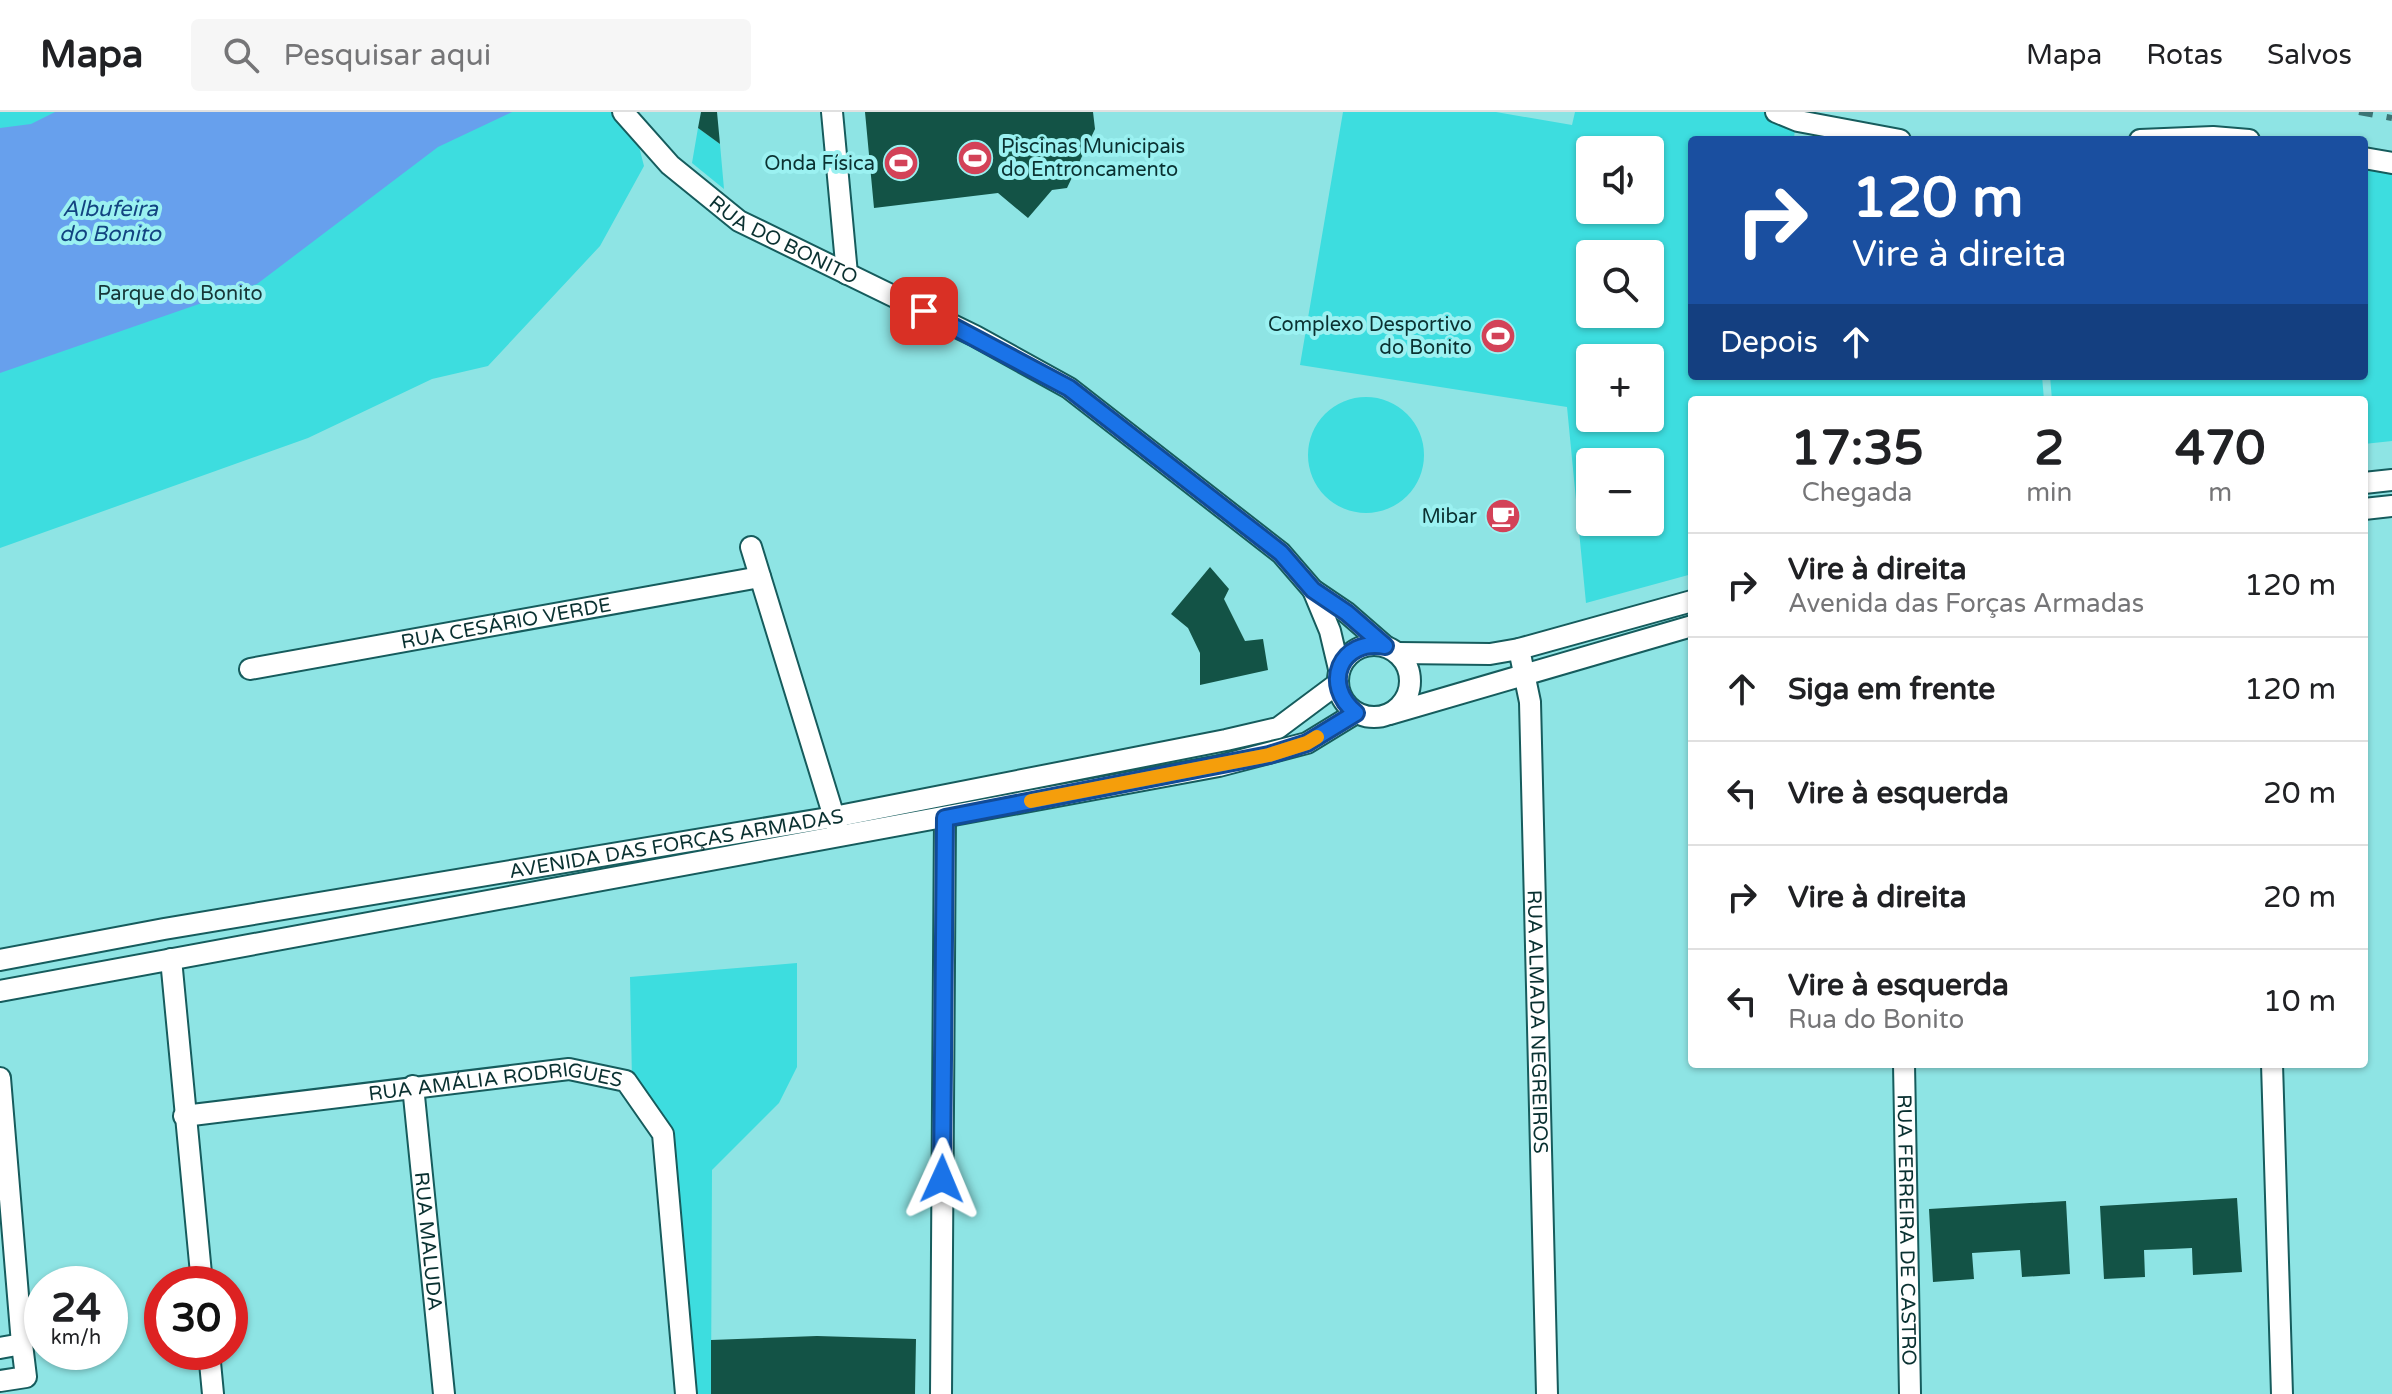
<!DOCTYPE html>
<html lang="pt">
<head>
<meta charset="utf-8">
<style>
	body { margin:0; font-family:"Varela Round",sans-serif; background:#f6f6f6; color:#202124; height:100vh; display:flex; flex-direction:column; font-size:30px; white-space:nowrap }
	* { box-sizing:border-box; margin:0 }
	p { font-size:26px; color:#757577 }
	.icon { flex:none; width:44px; height:44px; fill:none; stroke:currentColor; stroke-width:2; stroke-linecap:round; stroke-linejoin:round }
	.map { position:relative; flex:1; overflow:hidden }
	.sheet { position:absolute; left:1688px; top:284px; width:680px; height:672px; display:flex; flex-direction:column; background:#fff; border-radius:8px; box-shadow:0 2px 6px #0004 }
	.sheet>* { flex:none }
	.guide { position:absolute; left:1688px; top:24px; width:680px; height:244px; border-radius:8px; box-shadow:0 2px 6px #0004; background:#1a4fa0; color:#fff; overflow:hidden }
	.tools { position:absolute; left:1576px; top:24px; display:grid; gap:16px }
	.tools a { display:grid; place-items:center; width:88px; height:88px; border-radius:8px; background:#fff; box-shadow:0 2px 6px #0004; font-size:40px }
	.speed { position:absolute; left:24px; top:1154px; display:flex; gap:16px; font-size:40px; font-weight:700; text-align:center }
	.speed>* { display:grid; place-content:center; width:104px; height:104px; border-radius:50%; background:#fff; box-shadow:0 2px 6px #0004; line-height:1 }
	.speed small { font-size:20px; font-weight:400 }
	.speed .limit { border:12px solid #d22; background:#fff; color:#111 }
	.pin { position:absolute; display:grid; place-items:center; width:68px; height:68px; color:#fff; margin:-34px; border-radius:16px; box-shadow:0 4px 12px #0006 }
	.me { position:absolute; width:88px; margin:-44px; rotate:1deg; stroke-linejoin:round; filter:drop-shadow(0 0 6px #0008) }
	.turn { display:flex; align-items:center; gap:28px; height:168px; padding:0 32px; font-size:36px }
	.turn .icon { width:104px; height:104px; stroke-width:2.5 }
	.turn b { display:block; font-size:56px; line-height:68px }
	.then { display:flex; align-items:center; height:76px; padding:0 32px; background:#0003; gap:16px; font-size:30px }
	.eta { display:flex; justify-content:space-evenly; align-items:center; height:136px; text-align:center }
	.eta b { font-size:48px; font-weight:700; line-height:56px }
	ul { padding:0; list-style:none }
	li { display:flex; align-items:center; gap:24px; height:104px; padding:0 32px; border-top:2px solid #e0e0e0 }
	li div { flex:1 }
	li b { display:block; font-size:30px }
	li em { font-style:normal }
	header { display:flex; align-items:center; gap:48px; box-sizing:border-box; height:112px; padding:0 40px; background:#fff; border-bottom:2px solid #e0e0e0 }
	header strong { font-size:38px }
	nav { display:flex; gap:44px; margin-inline-start:auto; font-size:28px }
	.search { width:560px; height:72px; background:#f6f6f6; display:flex; align-items:center; gap:20px; box-sizing:border-box; padding:0 28px; border-radius:8px; color:#757577; font-size:30px }
	.map>svg:first-child { display:block }
	.green { fill:#3ddddf; fill-rule:evenodd }
	.water { fill:#67a0ed }
	.building { fill:#135346 }
	.lines { fill:none; stroke-linecap:round; stroke-linejoin:round }
	.minor-casing { stroke:#165c5d; stroke-width:24 }
	.minor { stroke:#fff; stroke-width:20 }
	.rail { stroke:#3c7575; stroke-width:6; stroke-dasharray:14 14; stroke-linecap:butt }
	.route-casing { stroke:#114b97; stroke-width:20 }
	.route { stroke:#1a73e8; stroke-width:14 }
	.slow { stroke:#f59e0b; stroke-width:14 }
	.labels { text-anchor:middle; stroke-width:8; stroke-linejoin:round; paint-order:stroke }
	.poi-label { font-size:20px; fill:#0a3131; stroke:#9bf1f1; text-anchor:end }
	.street-label { font-size:20px; fill:#0a3131; stroke:#9bf1f1 }
	.park-label { font-size:20px; fill:#163637; stroke:#9bf1f1 }
	.water-label { font-size:22px; font-style:italic; fill:#134481; stroke:#9bf1f1 }
</style>
</head>
<body>
<header>
<strong>Mapa</strong>
<div class="search"><svg class="icon" aria-label="search" viewBox="0 0 24 24"><circle cx="10" cy="10" r="6"/><path d="M15 15l6 6"/></svg>Pesquisar aqui</div>
<nav><a>Mapa</a><a>Rotas</a><a>Salvos</a></nav>
</header>
<div class="map">
<svg width="2392" height="1282" viewBox="0 0 2392 1282">
	<rect width="100%" height="100%" fill="#8ee4e4"/>
	<path class="green" d="M0 0H630L644 54 600 134 488 254 432 267 308 326 0 436Z
		M1343 0H1496L1572 13 1575 0H1764L1795 14 1794 28H1692V264H2042L2044 288H1692V462L1586 491 1567 295 1300 253ZM1590 38H1650V98H1590ZM1590 142H1650V202H1590ZM1590 246H1650V306H1590ZM1590 350H1650V410H1590Z
		M698 16 720 32 724 77 692 51Z
		M2364 56 2392 57V329L2364 332V288H2052L2050 264H2364Z
		M1308 343a58 58 0 1 1 116 0a58 58 0 1 1-116 0Z
		M797 851V955L779 991 712 1058 711 1282H691L670 1029 632 969 630 865Z"/>
	<path class="water" d="M55 0H512L438 35 257 172 0 261V16L31 12Z"/>
	<path class="building" d="M701 0H717L720 32 698 16Z
		M865 0H1093L1095 17 1067 76 1052 78 1028 106 998 81 874 96Z
		M1210 455 1229 477 1224 487 1245 529 1263 527 1268 558 1200 573V541L1188 516 1171 502Z
		M2237 1086 2242 1160 2193 1163 2192 1136 2171 1137 2144 1138 2145 1165 2104 1167 2100 1094Z
		M2066 1089 2070 1162 2022 1165 2020 1138 1972 1141 1974 1167 1933 1170 1929 1097Z
		M817 1224 916 1227 915 1282H711V1228Z"/>
	<g class="lines">
		<defs>
			<g id="minor">
				<path id="s1" d="M623 0 670 53 739 109 975 224 1069 276 1281 441 1313 478 1347 501 1385 534"/>
				<path d="M832 0 847 162"/>
				<path d="M1776 0 1798 9 1900 28"/>
				<path d="M2140 28 2213 25 2249 28"/>
				<path d="M2364 46 2392 51"/>
				<path d="M2364 371 2392 368"/>
				<path d="M2364 397 2392 394"/>
				<path d="M751 435 838 718"/>
				<path d="M1313 478 1330 519 1339 557"/>
				<circle cx="1374" cy="569" r="36"/>
				<path id="s2" d="M1519 537 1530 590 1547 1282"/>
				<path d="M1398 541 1490 542 1519 537 1692 489"/>
				<path id="s3" d="M250 557 760 465"/>
				<path d="M1390 602 1692 514"/>
				<path d="M171 847 202 1172"/>
				<path id="s4" d="M0 848 164 817 834 705 1226 628 1278 616 1337 572"/>
				<path d="M0 879 1219 654 1307 631 1356 601"/>
				<path id="s5" d="M1904 952 1910 1282"/>
				<path d="M2272 952 2282 1282"/>
				<path d="M0 966 22 1232"/>
				<path id="s6" d="M413 974 444 1282"/>
				<path id="s7" d="M184 1004 569 957 626 969 663 1022 686 1282"/>
				<path d="M0 1236 22 1232 26 1265 0 1269"/>
				<path d="M209 1240 213 1282"/>
				<path d="M941 1282 945 706"/>
			</g>
		</defs>
		<use href="#minor" class="minor-casing"/>
		<use href="#minor" class="minor"/>
		<path class="rail" d="M2359 0 2392 6"/>
	</g>
	<g class="lines">
		<defs>
			<path id="route" d="M924 199 1069 276 1281 441 1313 478 1347 501 1385 534C1340 526 1321 573 1356 601L1307 631 1269 643 945 706 942 1067"/>
		</defs>
		<use href="#route" class="route-casing"/>
		<use href="#route" class="route"/>
		<path class="slow" d="M1031 689 1269 643 1307 631 1317 625"/>
	</g>
	<defs>
		<symbol id="stadium-disc" viewBox="-11 -11 22 22"><circle r="9.5" fill="#d34258" stroke="#9bf1f1"/><path d="M0-5a6.5 5 0 1 0 0 10a6.5 5 0 1 0 0-10ZM-3.5-1.8h7v3.6h-7Z" fill="#fff"/></symbol>
		<symbol id="cafe-disc" viewBox="-11 -11 22 22"><circle r="9.5" fill="#d34258" stroke="#9bf1f1"/><path d="M-5.5-4.5H6V0H3Q3 3.5 0 3.5H-2.5Q-5.5 3.5-5.5 0ZM3-3.2v2h1.7v-2ZM-6 4.5H4V6H-6Z" fill="#fff"/></symbol>
	</defs>
	<g fill-rule="evenodd">
		<use href="#stadium-disc" x="955" y="26" width="40" height="40"/>
		<use href="#stadium-disc" x="881" y="31" width="40" height="40"/>
		<use href="#stadium-disc" x="1478" y="204" width="40" height="40"/>
		<use href="#cafe-disc" x="1483" y="384" width="40" height="40"/>
	</g>
	<g class="labels">
		<g class="poi-label">
			<text x="1001" y="41" text-anchor="start">Piscinas Municipais<tspan x="1001" dy="23">do Entroncamento</tspan></text>
			<text x="875" y="58">Onda Física</text>
			<text x="1472" y="219">Complexo Desportivo<tspan x="1472" dy="23">do Bonito</tspan></text>
			<text x="1477" y="411">Mibar</text>
		</g>
		<g class="street-label">
			<text dy="7" stroke="none"><textPath href="#s1" startOffset="208">RUA DO BONITO</textPath></text>
			<text dy="7" stroke="none"><textPath href="#s3" startOffset="260">RUA CESÁRIO VERDE</textPath></text>
			<text dy="7" stroke="none"><textPath href="#s4" startOffset="686">AVENIDA DAS FORÇAS ARMADAS</textPath></text>
			<text dy="7" stroke="none"><textPath href="#s2" startOffset="374">RUA ALMADA NEGREIROS</textPath></text>
			<text dy="7" stroke="none"><textPath href="#s7" startOffset="314">RUA AMÁLIA RODRIGUES</textPath></text>
			<text dy="7" stroke="none"><textPath href="#s5" startOffset="166">RUA FERREIRA DE CASTRO</textPath></text>
			<text dy="7" stroke="none"><textPath href="#s6" startOffset="156">RUA MALUDA</textPath></text>
		</g>
		<g class="park-label">
			<text x="180" y="188">Parque do Bonito</text>
		</g>
		<g class="water-label">
			<text x="110" y="104">Albufeira<tspan x="110" dy="25">do Bonito</tspan></text>
		</g>
	</g>
</svg>
<div class="tools">
<a><svg class="icon" aria-label="sound" viewBox="0 0 24 24"><path d="M4 9h4l5-4v14l-5-4H4zM17 9q2 3 0 6"/></svg></a>
<a><svg class="icon" aria-label="search" viewBox="0 0 24 24"><circle cx="10" cy="10" r="6"/><path d="M15 15l6 6"/></svg></a>
<a>+</a>
<a>−</a>
</div>
<div class="speed"><div>24<small>km/h</small></div><div class="limit">30</div></div>
<div class="pin" style="left:924px;top:199px;background:#d93025"><svg class="icon" aria-label="arrive" viewBox="0 0 24 24"><path d="M6 21V4h12l-3 4 3 4H6"/></svg></div>
<svg class="me" style="left:942px;top:1067px" viewBox="-20 -20 40 40"><path d="M0-17L14 15 0 8-14 15z" fill="#1a73e8" stroke="#fff" stroke-width="4"/></svg>
<div class="guide">
<div class="turn"><svg class="icon" aria-label="right" viewBox="0 0 24 24"><path d="M7 20v-9h11M14 6l5 5-5 5"/></svg><div><b>120 m</b>Vire à direita</div></div>
<div class="then">Depois<svg class="icon" aria-label="ahead" viewBox="0 0 24 24"><path d="M12 20V5M6 11l6-6 6 6"/></svg></div>
</div>
<section class="sheet">
<div class="eta">
<div><b>17:35</b><p>Chegada</p></div>
<div><b>2</b><p>min</p></div>
<div><b>470</b><p>m</p></div>
</div>
<ul>
<li><svg class="icon" aria-label="right" viewBox="0 0 24 24"><path d="M7 20v-9h11M14 6l5 5-5 5"/></svg><div><b>Vire à direita</b><p>Avenida das Forças Armadas</p></div><em>120 m</em></li>
<li><svg class="icon" aria-label="ahead" viewBox="0 0 24 24"><path d="M12 20V5M6 11l6-6 6 6"/></svg><div><b>Siga em frente</b></div><em>120 m</em></li>
<li><svg class="icon" aria-label="left" viewBox="0 0 24 24"><path d="M17 20v-9H6M10 6l-5 5 5 5"/></svg><div><b>Vire à esquerda</b></div><em>20 m</em></li>
<li><svg class="icon" aria-label="right" viewBox="0 0 24 24"><path d="M7 20v-9h11M14 6l5 5-5 5"/></svg><div><b>Vire à direita</b></div><em>20 m</em></li>
<li><svg class="icon" aria-label="left" viewBox="0 0 24 24"><path d="M17 20v-9H6M10 6l-5 5 5 5"/></svg><div><b>Vire à esquerda</b><p>Rua do Bonito</p></div><em>10 m</em></li>
</ul>
</section>
</div>
</body>
</html>
